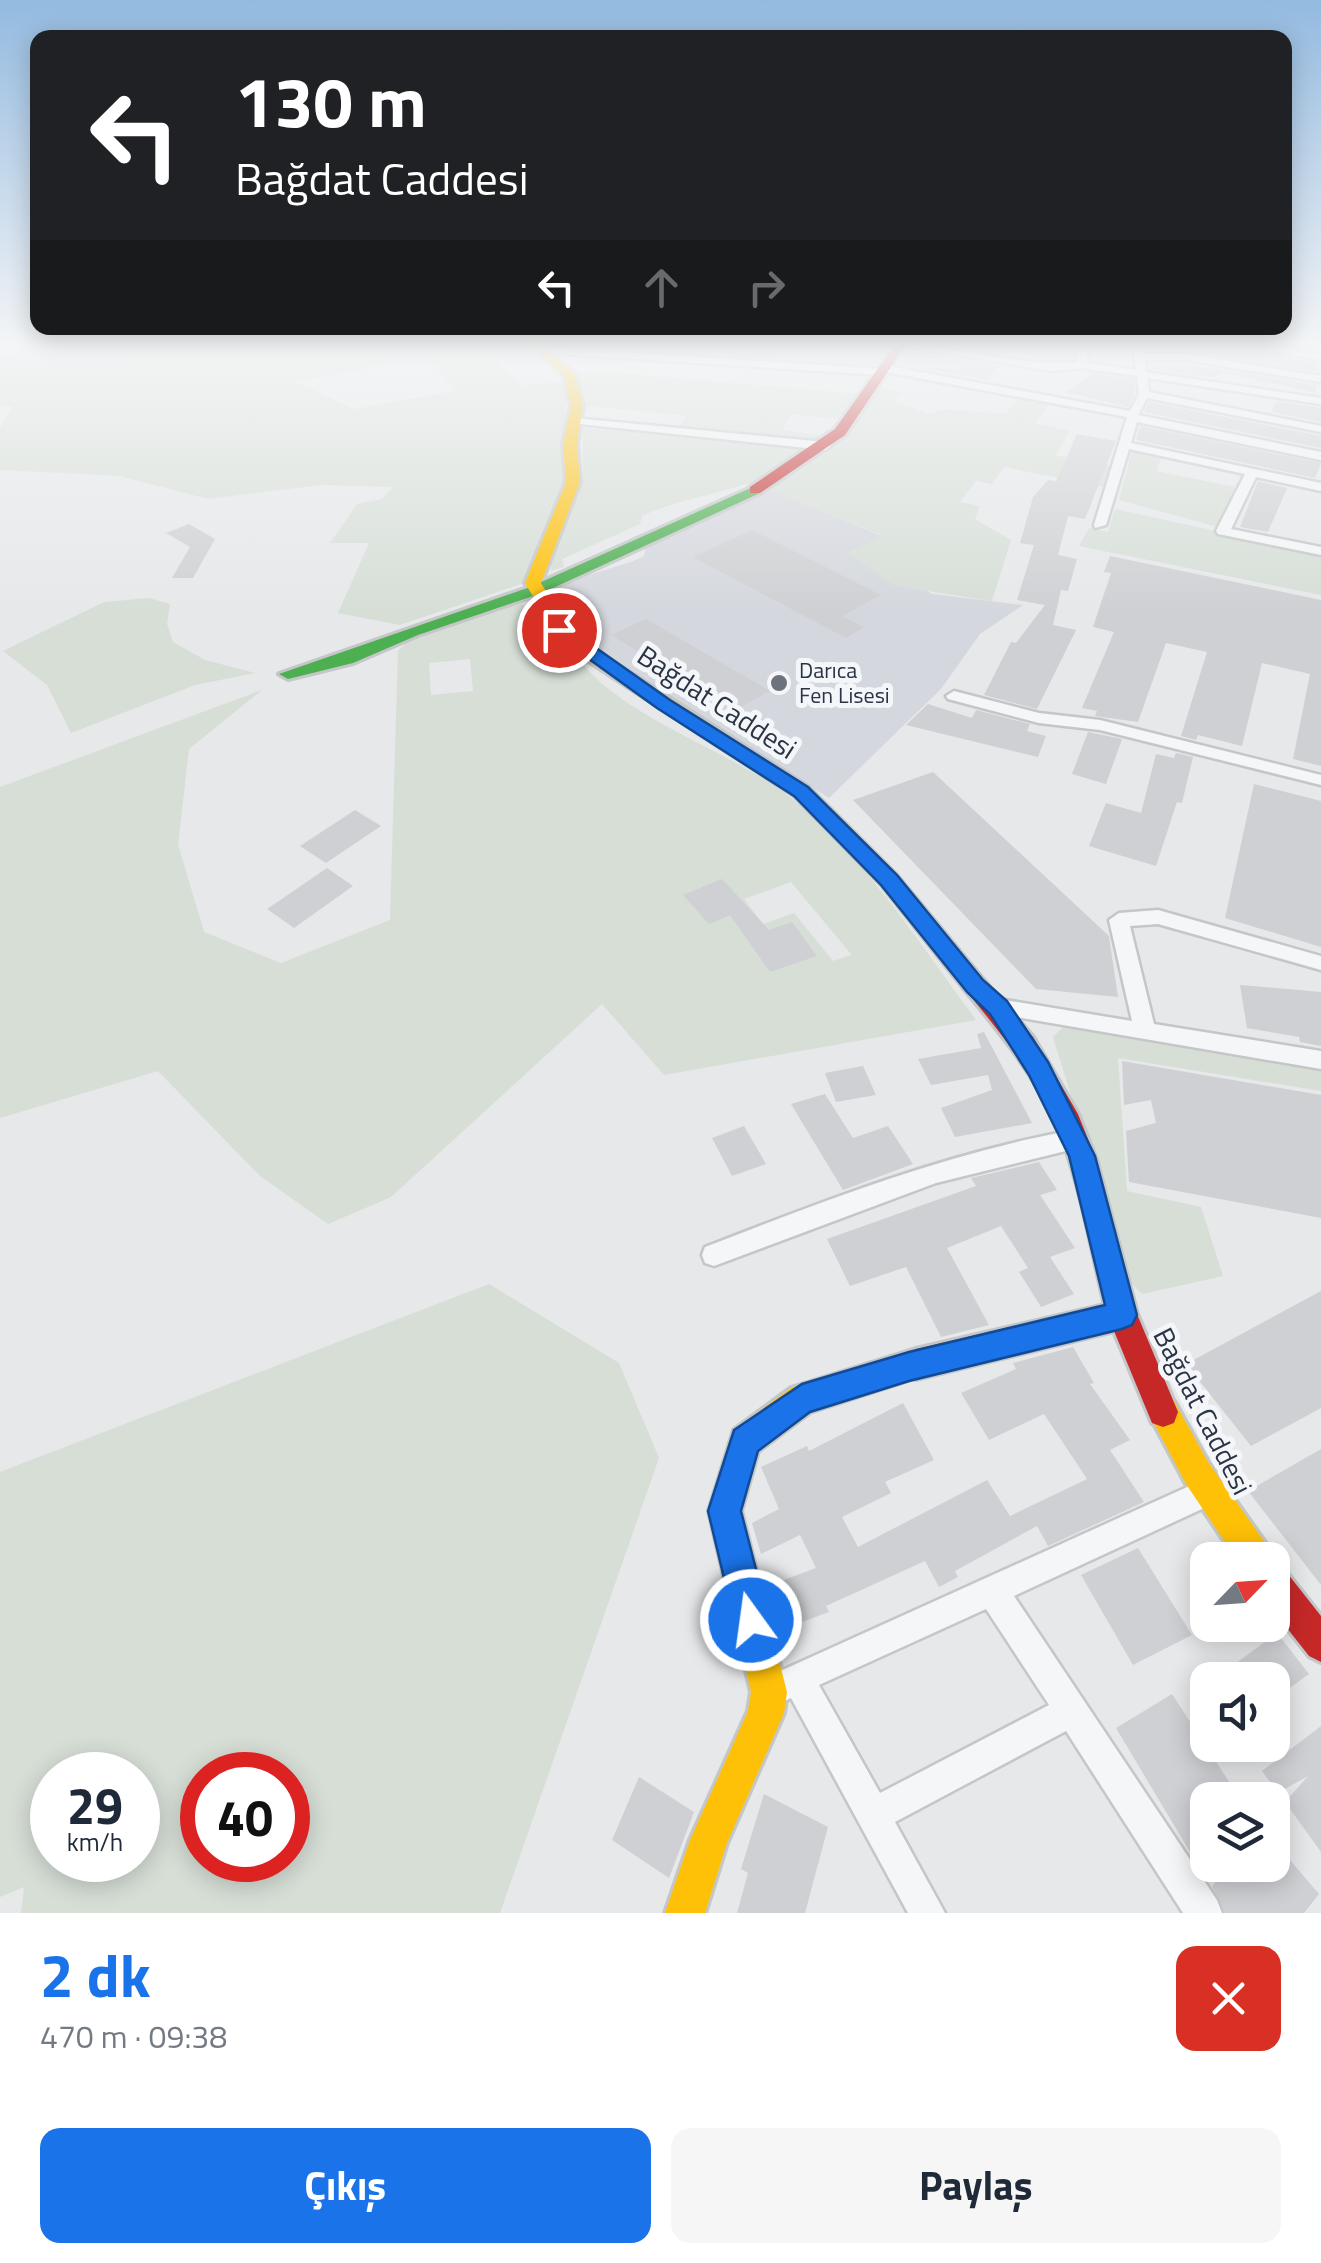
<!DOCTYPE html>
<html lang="tr">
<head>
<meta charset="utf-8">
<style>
	body { margin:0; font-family:"Titillium Web",sans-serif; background:#f6f6f7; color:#1f2937; height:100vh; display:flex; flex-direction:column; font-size:38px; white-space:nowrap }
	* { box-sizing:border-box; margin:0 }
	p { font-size:32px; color:#747a83 }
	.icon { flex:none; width:55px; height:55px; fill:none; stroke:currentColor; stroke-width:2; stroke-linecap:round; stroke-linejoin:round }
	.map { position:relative; height:1913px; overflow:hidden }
	.panel { display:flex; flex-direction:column; background:#fff; flex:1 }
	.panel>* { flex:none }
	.banner { position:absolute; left:30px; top:30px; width:1262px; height:305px; border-radius:20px; box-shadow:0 5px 25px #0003; background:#202124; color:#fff; overflow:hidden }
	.needle { width:65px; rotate:65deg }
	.buttons { position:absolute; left:1190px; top:1542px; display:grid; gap:20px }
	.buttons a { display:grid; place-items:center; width:100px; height:100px; border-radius:20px; background:#fff; box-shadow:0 5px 25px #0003; font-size:50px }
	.speed { position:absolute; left:30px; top:1752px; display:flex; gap:20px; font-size:50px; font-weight:700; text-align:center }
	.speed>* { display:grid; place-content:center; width:130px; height:130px; border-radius:50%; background:#fff; box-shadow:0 5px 25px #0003; line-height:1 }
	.speed small { font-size:25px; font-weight:400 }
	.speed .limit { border:15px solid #d22; background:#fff; color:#111 }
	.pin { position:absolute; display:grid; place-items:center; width:85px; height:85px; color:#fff; margin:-42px; border:5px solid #fff; border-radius:50%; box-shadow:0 2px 10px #0007 }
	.me { position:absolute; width:110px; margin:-55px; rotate:346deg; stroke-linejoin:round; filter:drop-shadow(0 0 8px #0008) }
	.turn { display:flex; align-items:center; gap:35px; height:210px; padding:0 40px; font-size:45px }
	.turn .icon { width:130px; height:130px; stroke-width:2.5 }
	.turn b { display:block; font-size:70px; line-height:85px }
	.lanes { display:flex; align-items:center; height:95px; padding:0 40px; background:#0003; justify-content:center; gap:50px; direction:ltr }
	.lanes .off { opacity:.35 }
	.round { display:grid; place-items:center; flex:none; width:105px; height:105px; border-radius:20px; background:#f6f6f7 }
	.summary { display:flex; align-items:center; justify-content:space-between; height:170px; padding:0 40px }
	h1 { font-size:60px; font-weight:700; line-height:75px; color:#1a73e8 }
	.cta { display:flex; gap:20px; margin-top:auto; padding:20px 40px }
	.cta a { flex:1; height:115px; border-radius:20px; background:#1a73e8; color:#fff; font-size:40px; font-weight:700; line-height:115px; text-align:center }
	.cta a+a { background:#f6f6f7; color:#1f2937 }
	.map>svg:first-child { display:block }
	.built { fill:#d4d7dd }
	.green { fill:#d6ded6; fill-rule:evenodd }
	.building { fill:#ced0d3 }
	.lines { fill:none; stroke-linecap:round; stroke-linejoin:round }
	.street-casing { stroke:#c4c6c8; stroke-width:5 }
	.fast-casing { stroke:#c4c6c8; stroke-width:6 }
	.slow-casing { stroke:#c4c6c8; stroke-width:6 }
	.jam-casing { stroke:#c4c6c8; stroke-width:6 }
	.street { fill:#f5f6f7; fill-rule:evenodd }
	.fast { fill:#4caf50; fill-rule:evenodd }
	.slow { fill:#ffc107; fill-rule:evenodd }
	.jam { fill:#c62828; fill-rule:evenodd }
	.route { fill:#1a73e8; stroke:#114b97; stroke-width:2.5 }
	.poi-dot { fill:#6c737f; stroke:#f4f6f9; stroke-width:4 }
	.labels { text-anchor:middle; stroke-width:10; stroke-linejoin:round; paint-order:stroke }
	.far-poi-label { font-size:22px; fill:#2b3445; stroke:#f4f6f9; text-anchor:start }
	.street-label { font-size:28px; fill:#2b3445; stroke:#f4f6f9 }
</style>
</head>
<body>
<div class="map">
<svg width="1321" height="1913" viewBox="0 0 1321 1913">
	<rect width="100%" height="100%" fill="#e6e8ea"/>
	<path class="built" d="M770 489 884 537 848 553 933 594 1023 605 980 634 941 689 829 798 576 635 578 630 557 599 566 582 631 562 644 556 646 546Z"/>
	<path class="green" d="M127 346H524L490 353 521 385 566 382V491L527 582 400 625 338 613 369 543H330L357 504 382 499 393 487 321 485 208 499 120 476 0 470V428L13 406H0V352L19 361 58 356 117 361ZM433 363 455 391 354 409 297 382 373 367Z
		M546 346H890L877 365 851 368Z
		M609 372 859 394 837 419 791 414 782 430 823 436 815 443 678 429 686 416 590 406 582 414 585 394 575 373Z
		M878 387 901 392 895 402 931 414 942 409 1005 414 1021 395 1051 401 1035 423 1070 431 1055 455 1114 466 1108 488 1004 467 992 484 976 481 960 502 980 506 975 519 1011 540 992 601 895 586 846 553 883 536 770 489 823 453Z
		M582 428 812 446C766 493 698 490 642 516L640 524 562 559 564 567 551 571V556L583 478Z
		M1132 450 1162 456 1156 471 1235 487 1218 527 1119 500Z
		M1115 509 1321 554V595L1079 546 1089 528 1108 532Z
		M149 598 170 604 167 624 173 642 205 660 255 673 195 685 71 733 47 685 3 651 104 602Z
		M519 603C537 609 584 669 606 687 662 732 733 754 790 797 865 857 919 943 976 1020L664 1075 602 1004 391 1197 328 1224 260 1176 158 1071 0 1118V787L262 690 189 749 178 844 204 932 281 963 390 920 398 651 410 639ZM470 659 473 691 431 695 429 663ZM791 882 851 954V955L833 961 794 913 763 924 744 899Z
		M1066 1024 1321 1066V1091L1118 1058 1127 1191 1201 1207 1223 1276 1142 1294 1128 1280 1053 1037Z
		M489 1284 619 1363 659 1458 500 1913H21L24 1887 0 1897V1472ZM52 1775H138V1860H52ZM288 1775V1860H202V1775Z"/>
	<path class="building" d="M1200 346H1237L1318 363 1317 372 1156 347 1199 351Z
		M909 351 999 366 987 380 899 364Z
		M1149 364H1186L1316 385V393L1220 372 1215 378 1150 369Z
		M1093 373 1134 379 1135 393 1128 407 1066 392Z
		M1276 401 1321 408V422L1272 412Z
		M1149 402 1321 436V448L1144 412Z
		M1140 426 1321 463V464L1315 478 1136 440Z
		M1077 434 1116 441 1085 519 1068 516 1058 555 1077 559 1068 591 1061 590 1053 625 1076 630 1037 709 984 695 1011 642 1016 643 1045 605 1017 600 1034 545 1020 543 1033 497 1048 480 1056 481Z
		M1258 481 1287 488 1268 532 1240 527Z
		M189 524 215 539 193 578H172L190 547 166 533Z
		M752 530 881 595 842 616 864 627 846 638 693 557Z
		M1110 556 1321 600V766L1293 759 1310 674 1262 663 1242 746 1198 735 1196 740 1181 736 1207 652 1166 643 1138 722 1095 716 1097 711 1082 708 1114 632 1093 627 1111 573 1104 572Z
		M646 619 770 691 735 710 611 635Z
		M928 704 972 718 976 710 1030 724 1027 731 1046 736 1038 757 906 725Z
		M1088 732 1122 739 1106 784 1072 774Z
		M1176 753 1193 757 1182 803 1177 802 1156 866 1089 846 1106 803 1141 813 1156 754 1174 758Z
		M933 772 1109 936 1118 997 1036 989 853 800Z
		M1254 784 1321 801V947L1225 918Z
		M355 810 381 826 326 863 300 846Z
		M327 868 353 886 294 928 267 909Z
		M722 879 769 930 792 922 817 956 770 972 730 915 709 924 683 895Z
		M1240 985 1321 992V1046L1300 1042 1299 1037 1247 1028Z
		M984 1032 1032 1123 955 1137 941 1108 992 1090 988 1075 931 1085 918 1059 981 1048 977 1034Z
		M1122 1061 1321 1095V1218L1129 1182 1126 1131 1156 1123 1151 1100 1124 1105Z
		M863 1066 876 1095 836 1102 825 1073Z
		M825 1094 853 1138 888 1126 913 1164 843 1190 791 1104Z
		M744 1126 766 1164 732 1176 712 1138Z
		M1039 1162 1057 1190 1040 1195 1075 1248 1050 1257 1074 1294 1041 1307 1019 1272 1028 1268 1001 1226 947 1248 989 1325 941 1337 906 1267 850 1286 827 1239 976 1186 971 1178Z
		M1321 1291V1408L1251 1446 1186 1364Z
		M1073 1347 1094 1383 1090 1384 1130 1440 1110 1450 1144 1502 1048 1546 1037 1526 955 1571 958 1577 939 1587 925 1561 826 1606 829 1612 786 1628 770 1585 816 1568 800 1535 761 1554 752 1523 779 1509 761 1467 807 1446 809 1451 903 1403 934 1460 885 1482 891 1493 842 1517 858 1547 987 1480 1010 1516 1087 1479 1044 1414 989 1440 961 1393 1016 1369 1013 1363Z
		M1321 1449V1585L1248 1491Z
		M1138 1548 1192 1635 1133 1665 1081 1575Z
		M1277 1633 1309 1674 1272 1701V1680H1213Z
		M1172 1694 1241 1800H1208V1840L1190 1852 1116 1728Z
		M1321 1726V1852L1285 1802 1308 1776 1278 1793 1262 1771Z
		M639 1777 694 1812 669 1878 612 1840Z
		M764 1794 828 1827 805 1913H737L748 1873 741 1869Z
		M1272 1839 1319 1894 1304 1913H1225L1212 1886 1231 1865H1272Z"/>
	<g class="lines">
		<defs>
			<path id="street" d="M904 346C962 346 1019 368 1077 362V346H1087V363L1136 370 1133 346H1143L1144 354H1186L1321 376 1320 382 1186 360H1145L1146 372 1321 398V404L1147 378 1149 392 1321 426V432L1147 398 1138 415 1321 452V460L1137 422 1131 443 1321 483V491L1256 477 1231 529 1321 547V555L1218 534 1216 531 1245 474 1129 449 1106 525 1095 528 1094 525 1127 417 886 372 881 375 544 353 539 350 544 347 878 369 883 365 1130 411 1139 394 1137 376 1082 368 1051 371Z
				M1241 346H1268L1321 354V360Z
				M574 418 825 442 831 446 825 450 570 423V419Z
				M954 691 1039 713 1100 720 1321 775V785L1100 730 1039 723 948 699 946 696Z
				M1158 910 1321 956V970L1158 924 1130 926 1154 1024 1321 1051V1069L992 1013 989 1007 992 1001 999 999 1132 1021 1109 920 1119 913Z
				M1074 1130 1082 1133 1085 1140 1082 1147 936 1183 714 1266 705 1263 702 1255 705 1247C826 1200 946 1153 1074 1130Z
				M1205 1479 1215 1483 1219 1493 1215 1503 1014 1596 1217 1900 1222 1913H1183L1066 1731 895 1822 945 1913H908L791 1698 769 1708 758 1703 753 1692 758 1681ZM986 1609 1049 1705 880 1793 819 1685Z"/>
			<path id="fast" d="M755 486 762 490 760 493 542 593 418 635 353 663 288 679 279 674 530 587Z"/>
			<path id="slow" d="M532 346H544L575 374 583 405 577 444 580 482 541 583 573 636 808 787 896 875 979 975 982 981 979 987H963L882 885 794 795 561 643 525 583 566 482 563 444 571 405 563 375Z
				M916 1349 927 1354 931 1364 927 1374 810 1412 758 1451 741 1511 787 1692 784 1713 727 1843 705 1913H665L690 1840 748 1711 751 1692 709 1511 734 1430 791 1388Z
				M1163 1397 1174 1401 1208 1462 1269 1548 1274 1560 1272 1563V1560H1237L1186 1484 1148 1412 1152 1401Z"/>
			<path id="jam" d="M894 346H905L845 435 760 493H750V487L835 429Z
				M971 972 979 975 1033 1037 1078 1114 1096 1159 1137 1314 1178 1412 1174 1423 1163 1427 1152 1423 1114 1331 916 1379 905 1374 901 1364 905 1354 916 1349 1105 1305C1090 1244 1080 1178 1055 1120 1032 1070 997 1029 963 987L960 981 963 975Z
				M1272 1564 1284 1569 1321 1616V1662L1309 1656 1272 1609Z"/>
		</defs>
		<use href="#street" class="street-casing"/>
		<use href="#fast" class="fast-casing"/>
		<use href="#slow" class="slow-casing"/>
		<use href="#jam" class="jam-casing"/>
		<use href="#street" class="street"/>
		<use href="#fast" class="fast"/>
		<use href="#slow" class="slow"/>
		<use href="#jam" class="jam"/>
	</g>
	<linearGradient id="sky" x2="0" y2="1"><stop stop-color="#93bae0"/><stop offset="0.56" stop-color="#f4f5f6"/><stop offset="1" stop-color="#f4f5f6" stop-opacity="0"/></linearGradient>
	<rect width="1321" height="614" fill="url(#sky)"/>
	<path class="route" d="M553 626H565L670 700 808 787 897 875 983 980 1007 1001 1048 1062 1095 1156 1137 1315 1132 1325 1122 1329 909 1381 810 1412 758 1451 741 1511 769 1620 764 1632 751 1637 739 1632 734 1620 708 1511 734 1430 802 1384 909 1352 1105 1305 1069 1156 1029 1075 990 1014 967 992 881 885 794 796 657 708 553 633Z"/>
	<circle class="poi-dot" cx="779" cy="683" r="10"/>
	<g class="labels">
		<g class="far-poi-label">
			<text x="799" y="678">Darıca<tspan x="799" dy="25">Fen Lisesi</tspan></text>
		</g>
		<g class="street-label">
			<text transform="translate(717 702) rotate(33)" y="10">Bağdat Caddesi</text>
			<text transform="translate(1203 1411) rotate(63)" y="10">Bağdat Caddesi</text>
		</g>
	</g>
</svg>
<div class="buttons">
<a><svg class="needle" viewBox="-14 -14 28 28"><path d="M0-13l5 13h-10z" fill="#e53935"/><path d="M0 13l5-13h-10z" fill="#747a83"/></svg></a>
<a><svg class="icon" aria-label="sound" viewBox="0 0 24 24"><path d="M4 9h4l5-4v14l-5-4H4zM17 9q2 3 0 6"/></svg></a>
<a><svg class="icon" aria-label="layers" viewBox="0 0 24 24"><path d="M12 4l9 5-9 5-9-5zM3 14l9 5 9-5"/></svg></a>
</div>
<div class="speed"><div>29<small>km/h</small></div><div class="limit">40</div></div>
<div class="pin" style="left:559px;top:630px;background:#d93025"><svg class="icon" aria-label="arrive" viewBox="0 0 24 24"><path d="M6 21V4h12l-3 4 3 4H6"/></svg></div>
<svg class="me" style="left:751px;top:1620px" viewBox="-20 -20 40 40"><circle r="17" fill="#1a73e8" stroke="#fff" stroke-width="3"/><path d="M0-11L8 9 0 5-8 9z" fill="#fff"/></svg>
<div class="banner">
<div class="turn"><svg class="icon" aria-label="left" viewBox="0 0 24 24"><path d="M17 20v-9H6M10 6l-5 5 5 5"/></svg><div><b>130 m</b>Bağdat Caddesi</div></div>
<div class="lanes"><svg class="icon" aria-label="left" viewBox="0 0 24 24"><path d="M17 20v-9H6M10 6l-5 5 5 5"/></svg><svg class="icon off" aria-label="ahead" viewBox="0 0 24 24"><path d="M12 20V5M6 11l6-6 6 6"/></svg><svg class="icon off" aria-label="right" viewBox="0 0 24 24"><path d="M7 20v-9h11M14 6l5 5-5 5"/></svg></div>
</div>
</div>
<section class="panel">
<div class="summary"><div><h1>2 dk</h1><p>470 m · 09:38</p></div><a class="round" style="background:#d93025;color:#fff"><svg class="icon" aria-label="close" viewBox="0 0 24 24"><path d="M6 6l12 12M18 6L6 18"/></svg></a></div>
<div class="cta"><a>Çıkış</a><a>Paylaş</a></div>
</section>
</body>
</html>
